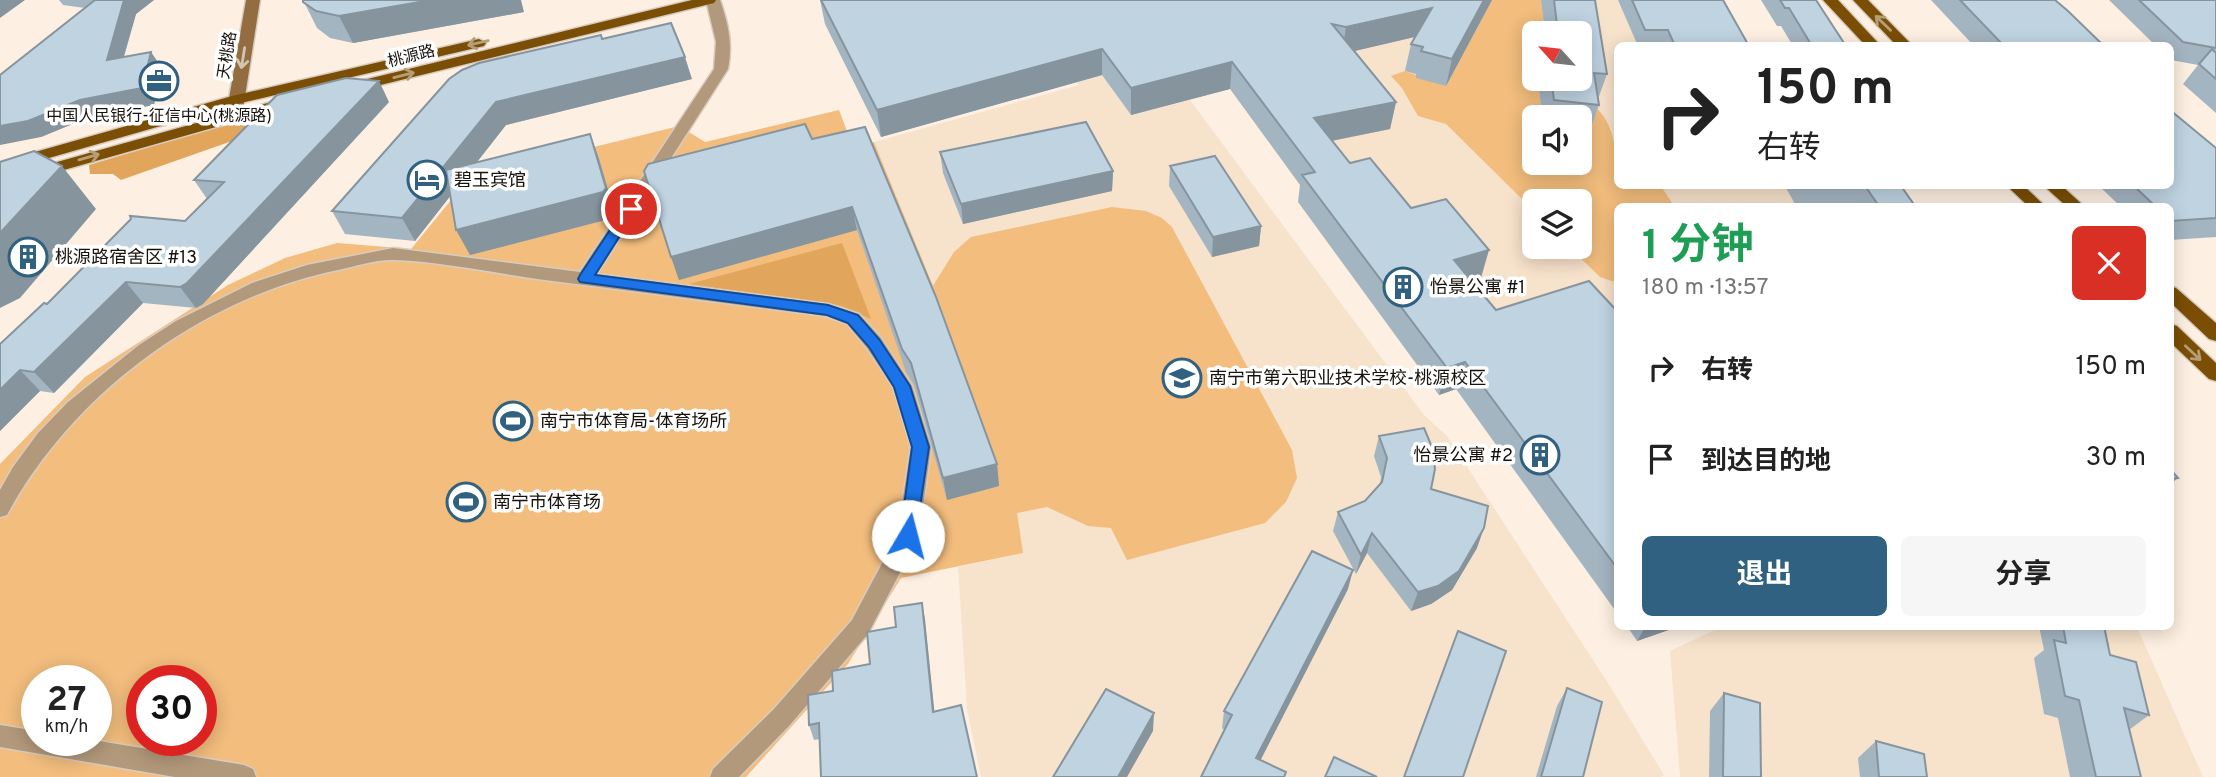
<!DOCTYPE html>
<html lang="zh">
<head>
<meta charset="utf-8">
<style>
	body { margin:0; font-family:Overpass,"Noto Sans SC",sans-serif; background:#f6f6f6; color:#222; height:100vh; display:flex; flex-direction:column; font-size:26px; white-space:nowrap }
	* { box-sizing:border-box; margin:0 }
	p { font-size:23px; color:#767676 }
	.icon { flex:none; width:38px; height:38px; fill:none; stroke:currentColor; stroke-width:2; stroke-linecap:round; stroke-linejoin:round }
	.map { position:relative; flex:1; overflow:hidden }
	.details { position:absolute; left:1614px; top:203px; width:560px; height:427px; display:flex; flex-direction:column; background:#fff; border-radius:10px; box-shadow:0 4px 18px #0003 }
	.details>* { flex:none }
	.top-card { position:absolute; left:1614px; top:42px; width:560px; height:147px; border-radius:10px; box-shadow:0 4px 18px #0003; background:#fff; color:#222; overflow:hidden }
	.needle { width:46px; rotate:297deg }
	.controls { position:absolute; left:1522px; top:21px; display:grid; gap:14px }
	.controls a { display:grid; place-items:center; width:70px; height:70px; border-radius:10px; background:#fff; box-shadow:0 4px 18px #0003; font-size:35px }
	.speed { position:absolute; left:21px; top:665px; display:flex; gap:14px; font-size:35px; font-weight:700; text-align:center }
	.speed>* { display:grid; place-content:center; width:91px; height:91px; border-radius:50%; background:#fff; box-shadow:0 4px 18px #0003; line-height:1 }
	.speed small { font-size:18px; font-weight:400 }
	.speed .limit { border:10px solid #d22; background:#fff; color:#111 }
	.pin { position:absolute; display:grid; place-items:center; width:60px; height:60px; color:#fff; margin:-30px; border:4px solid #fff; border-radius:50%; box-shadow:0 2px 7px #0007 }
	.me { position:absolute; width:77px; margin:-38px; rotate:8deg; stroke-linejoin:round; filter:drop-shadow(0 0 5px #0008) }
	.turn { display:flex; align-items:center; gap:24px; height:147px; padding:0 28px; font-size:32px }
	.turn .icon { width:91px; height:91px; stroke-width:2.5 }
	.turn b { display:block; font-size:49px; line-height:60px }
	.round { display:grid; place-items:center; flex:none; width:74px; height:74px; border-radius:10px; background:#f6f6f6 }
	.head { display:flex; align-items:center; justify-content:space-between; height:119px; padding:0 28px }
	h1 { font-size:42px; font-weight:700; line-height:52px; color:#1e9e55 }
	.cta { display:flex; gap:14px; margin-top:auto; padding:14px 28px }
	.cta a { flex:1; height:80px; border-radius:10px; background:#316180; color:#fff; font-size:28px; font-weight:700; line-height:80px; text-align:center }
	.cta a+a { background:#f6f6f6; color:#222 }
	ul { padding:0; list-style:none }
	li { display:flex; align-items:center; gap:21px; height:91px; padding:0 28px }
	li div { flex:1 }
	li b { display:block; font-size:26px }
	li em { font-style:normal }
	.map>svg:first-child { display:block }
	.built { fill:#f7e2cb; fill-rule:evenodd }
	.green { fill:#f2bd7d; fill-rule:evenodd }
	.forest { fill:#e1a65c }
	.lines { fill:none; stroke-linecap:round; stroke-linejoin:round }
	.minor-casing { stroke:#d8ccc0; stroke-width:3 }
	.secondary-casing { stroke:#d8ccc0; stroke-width:3 }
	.primary-casing { stroke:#d8ccc0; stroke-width:3 }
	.minor { fill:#b3997b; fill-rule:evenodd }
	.secondary { fill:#936d40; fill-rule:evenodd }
	.primary { fill:#7b4e05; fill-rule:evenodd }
	.wall { fill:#a4b5c2 }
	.shaded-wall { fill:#86949e }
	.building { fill:#bfd3e1; stroke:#86949e; stroke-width:2 }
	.oneway { stroke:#b69e76 }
	.oneway2 { stroke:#d4c5b3 }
	.route { fill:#1a73e8; stroke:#114b97; stroke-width:2 }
	.labels { text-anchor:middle; stroke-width:7; stroke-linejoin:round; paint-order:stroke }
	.far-street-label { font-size:16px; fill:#17120c; stroke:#fff }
	.far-poi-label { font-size:16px; fill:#17120c; stroke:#fff }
	.poi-label { font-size:18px; fill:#17120c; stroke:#fff; text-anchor:start }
</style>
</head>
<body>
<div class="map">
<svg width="2216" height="777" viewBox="0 0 2216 777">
	<rect width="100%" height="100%" fill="#fdf0e2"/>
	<path class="built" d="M1019 0H1048L1131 115 1190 100 1424 415 1447 436 1608 683 1664 775 1661 777H981L967 709 958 567 1023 553 955 341 874 142 1079 85Z
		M1204 0H1712L1740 45 1617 46V186H1827L1840 206H1617V494ZM1535 33H1580V79H1535ZM1535 117H1580V163H1535ZM1535 201H1580V247H1535Z
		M1723 626 2137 627 2203 777H1680L1670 651Z"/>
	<path class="green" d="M1492 0H1541L1545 33H1535V79H1538L1542 117H1535V163H1580V137H1587L1595 107C1617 125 1617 160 1617 186H1661L1674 206H1617V283L1600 277 1569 247H1580V201H1535V212L1446 124 1418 116 1402 88 1391 76 1405 71 1446 86Z
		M839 110 853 147 874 142 933 286 954 252 971 237 1112 207 1146 211 1162 218 1172 227 1292 450 1297 478 1286 502 1265 523 1127 560 1111 528 1088 526 1047 507 1017 513 1023 553 901 578 848 664 746 777H0V464L85 377 228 285 285 258 337 243 411 249 469 178 679 126 705 142ZM37 681H96V740H37ZM142 681H201V740H142Z"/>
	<path class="forest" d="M255 120 252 134 121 180 113 174H90L89 165 209 129Z
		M842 243 871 319 842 306 689 284Z"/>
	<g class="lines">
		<defs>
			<path id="minor" d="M706 0H720C728 23 733 44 728 69L597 274 828 304 859 314 881 338 912 386 931 447 919 536 868 634 789 726 739 777H710L713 769 773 710 852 620 897 535 911 447 893 387 867 348 847 324 826 316C730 304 633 291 537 279 490 272 442 262 395 260 377 259 356 266 338 270 202 298 73 393 7 515L0 517V490L13 467 38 433 68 402 139 345 176 321 252 283 307 265 393 248 580 272 714 69 716 42Z
				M0 725 37 731V740H93L244 765 253 769 256 777H175L0 747Z"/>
			<path id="secondary" d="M246 0H260L242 116 234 121 226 116Z"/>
			<path id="primary" d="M692 0H716L714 3 352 92 344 87 347 84Z
				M1823 0H1838L1881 46H1866Z
				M1853 0H1868L1913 46H1897Z
				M479 39 486 43 484 46 241 103 0 172V162L232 96Z
				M289 97 294 99 297 102 294 105 0 188V178Z
				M2007 186H2024L2045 206H2028Z
				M2044 186H2062L2084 206H2066Z
				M2170 286 2176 288 2216 323V341L2209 339 2170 302Z
				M2170 324 2177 326 2216 363V381L2209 379 2170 342Z"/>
		</defs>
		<use href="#minor" class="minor-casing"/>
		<use href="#secondary" class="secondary-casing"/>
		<use href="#primary" class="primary-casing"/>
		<use href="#minor" class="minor"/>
		<use href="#secondary" class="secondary"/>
		<use href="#primary" class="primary"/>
	</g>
	<path class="wall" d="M59 0H154L136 14 124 57 162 68 154 105 92 116 41 137 85 8 63 5Z
		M303 0 524 12 353 43 330 38 317 28Z
		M820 0H1492L1446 86 1416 78V74L1405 71 1411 44 1415 37 1354 51 1396 102 1390 129 1332 141 1350 163 1411 208 1481 278 1471 280 1496 310 1617 311V613L1456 389 1439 395 1298 202 1300 185 1230 89 1131 115 1102 75 881 137 825 24Z
		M1541 0H1595L1607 74 1598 99 1599 105 1587 138 1580 137V117H1542L1538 79H1580V33H1545Z
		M1618 0H1723L1749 46H1638Z
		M1761 0H1816L1846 46H1793L1781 26H1777Z
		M1931 0H2055L2104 46H1974Z
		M2109 0H2216V113L2183 84 2198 65 2171 60 2170 46H2156Z
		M602 39 692 79 506 125 477 162 590 134 599 159 615 214 613 218 470 255 451 195 415 241 345 234 332 211Z
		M389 102 203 304 196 308 143 303 54 393 40 391 0 431V344L47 304 131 219 185 221 207 199 194 180Z
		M812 139 997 464 999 486 947 500 914 385 906 372 857 230 679 280 671 257Z
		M2216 148V237L2170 240V206H2120L2099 186H2170Z
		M940 152 1113 171 1112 191 963 224 943 173Z
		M1170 166 1261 226 1259 246 1212 257 1169 186Z
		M1785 186H1901L1915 206H1857L1855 204H1795Z
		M1379 436 1431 489 1477 548 1452 590 1431 604 1411 611 1367 553 1356 574 1333 531 1338 512 1365 501 1380 484 1381 477 1374 456Z
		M2170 469 2178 478 2170 485Z
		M1348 589 1260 760 1201 777 1224 730 1222 728 1224 711Z
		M925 619 820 739 814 740 809 725 833 691 870 664 896 627Z
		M1627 626H1680L1637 641Z
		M2039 626H2104L2110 655 2149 715 2129 730 2141 777H2070L2058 718 2044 714 2034 658 2044 650Z
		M1567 688 1583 777H1536L1557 706Z
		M1724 693 1761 777H1709L1710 711Z
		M1876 741 1927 777H1860L1858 758Z"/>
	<path class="shaded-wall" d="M0 0H25L0 18Z
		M124 0H154L136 14 118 76 107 60Z
		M431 0H521L524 12 353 43 339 16Z
		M1484 0H1492L1446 86 1452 59Z
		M1432 8 1427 34 1342 54 1346 27Z
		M1102 49V75L881 137 877 110Z
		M151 52 162 68 154 105 92 116 41 137 0 145V126Z
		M685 57 692 79 506 125 415 241 402 218 496 102Z
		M1232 62 1230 89 1131 115V88Z
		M379 81 389 102 203 304 196 308 180 287Z
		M1396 102 1390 129 1310 145 1314 118Z
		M590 134 599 159 615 214 613 218 470 255 456 230Z
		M62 166 96 209 20 298 0 308V233Z
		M1113 171 1112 191 963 224 961 204Z
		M852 207 857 230 679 280 671 257Z
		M1261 226 1259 246 1212 257 1213 237Z
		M1489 250 1481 278 1447 287 1454 260Z
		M126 282 143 303 54 393 34 372Z
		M1465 362 1456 389 1439 395 1447 368Z
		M20 370 40 391 0 431V390Z
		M997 464 999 486 947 500 943 478Z
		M1484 528 1477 548 1452 590 1431 604 1411 611 1418 592Z
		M1372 533 1367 553 1356 574 1361 555Z
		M1353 570 1348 589 1253 775 1256 758Z
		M922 603 925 619 936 727 933 712Z
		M1646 626H1680L1637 641Z
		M1154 713 1153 731 1127 777H1118Z"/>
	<path class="building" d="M95 0H124L107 60 151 52 142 88 80 100 28 121 0 126V75Z
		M303 0H431L339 16 316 11 303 2Z
		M821 0H1484L1452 59 1421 51 1423 47 1411 44 1432 8 1346 27 1332 24 1396 102 1314 118 1350 163 1370 158 1411 208 1446 199 1489 250 1454 260 1496 310 1589 281 1617 311V568L1465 362 1447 368 1302 175 1315 172 1232 62 1131 88 1102 49 877 110Z
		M1554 0H1595L1607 74 1594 73 1599 105 1554 100 1551 79H1580V33H1558Z
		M1632 0H1723L1749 46H1675L1668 30H1645Z
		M1780 0H1816L1846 46H1812L1789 8H1785Z
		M1960 0H2055L2068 11 2104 46H2004Z
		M2139 0H2216V48L2183 42Z
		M671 23 685 57 496 102 402 218 332 211 449 79 462 70 479 63 601 35 602 39Z
		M2212 49 2216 53V79L2199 64Z
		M346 78 379 81 187 283 180 287 126 282 34 372 20 370 0 390V344L44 303 47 304 131 219 130 216 185 221 224 182 194 180 277 95Z
		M2170 110 2216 148V218L2170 221V206H2155L2134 186H2170Z
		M1086 122 1113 171 961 204 940 152Z
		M805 124 812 139 865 127 936 297 997 464 943 478 911 363 902 349 852 207 671 257 644 171 648 164Z
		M590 134 606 188 603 192 456 230 446 170Z
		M34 151 62 166 0 233V162Z
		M1215 156 1261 226 1213 237 1170 166Z
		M1804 186H1901L1915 206H1879L1865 186Z
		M1424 428 1432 447 1435 469 1431 489 1488 506 1484 528 1459 571 1438 586 1418 592 1372 533 1361 555 1338 512 1365 501 1382 482 1387 458 1379 436Z
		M2170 469 2178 478 2170 479Z
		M1312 551 1353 570 1256 758 1286 772 1284 777H1201L1232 715 1224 711Z
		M922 603 933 712 961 705 977 777H821L819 723 809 725 808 695 833 691 832 671 870 664 867 632 896 627 894 607Z
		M2063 626H2104L2110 655 2136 662 2149 715 2124 708 2141 777H2096L2079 700 2065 696 2054 640 2066 643Z
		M1458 631 1506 651 1463 777H1404Z
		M1567 688 1602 702 1583 777H1541Z
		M1106 689 1154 713 1118 777H1053Z
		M1724 693 1760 703 1761 777H1723Z
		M1876 741 1924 754 1927 777H1879Z
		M1334 757 1377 777H1325Z"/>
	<defs><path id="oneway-shaft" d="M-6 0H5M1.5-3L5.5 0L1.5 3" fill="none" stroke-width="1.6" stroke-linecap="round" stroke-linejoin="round" transform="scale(1.75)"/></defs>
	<g class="oneway">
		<use href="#oneway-shaft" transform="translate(1883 23) rotate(-136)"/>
		<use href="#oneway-shaft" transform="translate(478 43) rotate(167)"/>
		<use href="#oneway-shaft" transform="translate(404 75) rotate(-14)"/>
		<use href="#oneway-shaft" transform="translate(89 157) rotate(-16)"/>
		<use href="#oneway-shaft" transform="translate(2193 353) rotate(43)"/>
	</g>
	<use class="oneway2" href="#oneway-shaft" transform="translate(243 58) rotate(99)"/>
	<path class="route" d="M631 204 637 209 595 275 828 305 858 315 879 339 910 386 929 447 915 541 908 543 902 541 900 536 912 447 894 387 869 347 848 323 827 315 580 282 578 279 580 275 626 206Z"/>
	<defs>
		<symbol id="office-ring" viewBox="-11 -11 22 22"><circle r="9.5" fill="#fff" stroke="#316180" stroke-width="1.5"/><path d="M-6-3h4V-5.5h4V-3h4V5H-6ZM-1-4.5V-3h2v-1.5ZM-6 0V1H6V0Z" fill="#316180"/></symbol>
		<symbol id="hotel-ring" viewBox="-11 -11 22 22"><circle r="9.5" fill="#fff" stroke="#316180" stroke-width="1.5"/><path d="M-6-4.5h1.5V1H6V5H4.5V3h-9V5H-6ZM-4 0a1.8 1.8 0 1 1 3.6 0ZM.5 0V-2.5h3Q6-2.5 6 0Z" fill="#316180"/></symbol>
		<symbol id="building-ring" viewBox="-11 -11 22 22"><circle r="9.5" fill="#fff" stroke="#316180" stroke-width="1.5"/><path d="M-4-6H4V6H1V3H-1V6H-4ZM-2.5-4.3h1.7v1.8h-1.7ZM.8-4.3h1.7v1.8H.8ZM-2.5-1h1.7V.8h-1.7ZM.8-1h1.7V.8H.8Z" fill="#316180"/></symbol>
		<symbol id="school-ring" viewBox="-11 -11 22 22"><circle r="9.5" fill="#fff" stroke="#316180" stroke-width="1.5"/><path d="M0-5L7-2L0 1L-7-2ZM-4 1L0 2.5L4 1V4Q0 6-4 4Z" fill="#316180"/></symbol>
		<symbol id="stadium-ring" viewBox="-11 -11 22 22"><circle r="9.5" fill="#fff" stroke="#316180" stroke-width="1.5"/><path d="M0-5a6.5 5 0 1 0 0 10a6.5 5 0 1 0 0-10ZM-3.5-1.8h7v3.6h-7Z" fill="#316180"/></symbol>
	</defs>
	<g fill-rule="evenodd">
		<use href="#office-ring" x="137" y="59" width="44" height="44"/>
		<use href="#hotel-ring" x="405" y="158" width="44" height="44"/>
		<use href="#building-ring" x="6" y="235" width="44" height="44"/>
		<use href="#building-ring" x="1381" y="265" width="44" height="44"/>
		<use href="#school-ring" x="1160" y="356" width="44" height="44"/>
		<use href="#stadium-ring" x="491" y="399" width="44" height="44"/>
		<use href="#building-ring" x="1518" y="433" width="44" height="44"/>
		<use href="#stadium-ring" x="444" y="480" width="44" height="44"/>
	</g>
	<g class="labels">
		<g class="far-street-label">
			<text transform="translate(226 55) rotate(-81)" y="6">天桃路</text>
			<text transform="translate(411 55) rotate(-14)" y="6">桃源路</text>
		</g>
		<g class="far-poi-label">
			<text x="159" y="121">中国人民银行-征信中心(桃源路)</text>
		</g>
		<g class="poi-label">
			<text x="454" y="186">碧玉宾馆</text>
			<text x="55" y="263">桃源路宿舍区 #13</text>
			<text x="1430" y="293">怡景公寓 #1</text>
			<text x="1209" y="384">南宁市第六职业技术学校-桃源校区</text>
			<text x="540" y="427">南宁市体育局-体育场所</text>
			<text x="1513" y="461" text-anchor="end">怡景公寓 #2</text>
			<text x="493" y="508">南宁市体育场</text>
		</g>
	</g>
</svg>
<div class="controls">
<a><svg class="needle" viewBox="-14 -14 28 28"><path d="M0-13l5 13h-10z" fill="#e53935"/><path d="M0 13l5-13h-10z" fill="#767676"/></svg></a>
<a><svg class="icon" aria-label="sound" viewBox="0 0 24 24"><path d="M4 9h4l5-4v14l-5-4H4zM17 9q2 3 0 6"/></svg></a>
<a><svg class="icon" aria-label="layers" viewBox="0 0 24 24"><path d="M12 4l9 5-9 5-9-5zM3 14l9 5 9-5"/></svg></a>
</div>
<div class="speed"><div>27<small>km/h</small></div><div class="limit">30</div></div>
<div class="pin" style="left:631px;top:209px;background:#d93025"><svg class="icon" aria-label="arrive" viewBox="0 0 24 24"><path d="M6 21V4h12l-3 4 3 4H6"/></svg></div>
<svg class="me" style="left:908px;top:536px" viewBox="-20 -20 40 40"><circle r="19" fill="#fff"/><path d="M0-13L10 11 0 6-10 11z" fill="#1a73e8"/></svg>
<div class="top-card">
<div class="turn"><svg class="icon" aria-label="right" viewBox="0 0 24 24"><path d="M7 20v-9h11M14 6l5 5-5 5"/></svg><div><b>150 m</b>右转</div></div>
</div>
<section class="details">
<div class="head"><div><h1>1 分钟</h1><p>180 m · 13:57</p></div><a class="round" style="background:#d93025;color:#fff"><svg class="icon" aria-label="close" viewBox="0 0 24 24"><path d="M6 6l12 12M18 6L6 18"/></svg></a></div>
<ul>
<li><svg class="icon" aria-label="right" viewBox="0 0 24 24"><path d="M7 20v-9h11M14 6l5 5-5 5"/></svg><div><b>右转</b></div><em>150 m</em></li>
<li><svg class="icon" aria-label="arrive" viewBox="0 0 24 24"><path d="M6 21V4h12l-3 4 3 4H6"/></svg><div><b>到达目的地</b></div><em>30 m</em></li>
</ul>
<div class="cta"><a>退出</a><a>分享</a></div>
</section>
</div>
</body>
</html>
